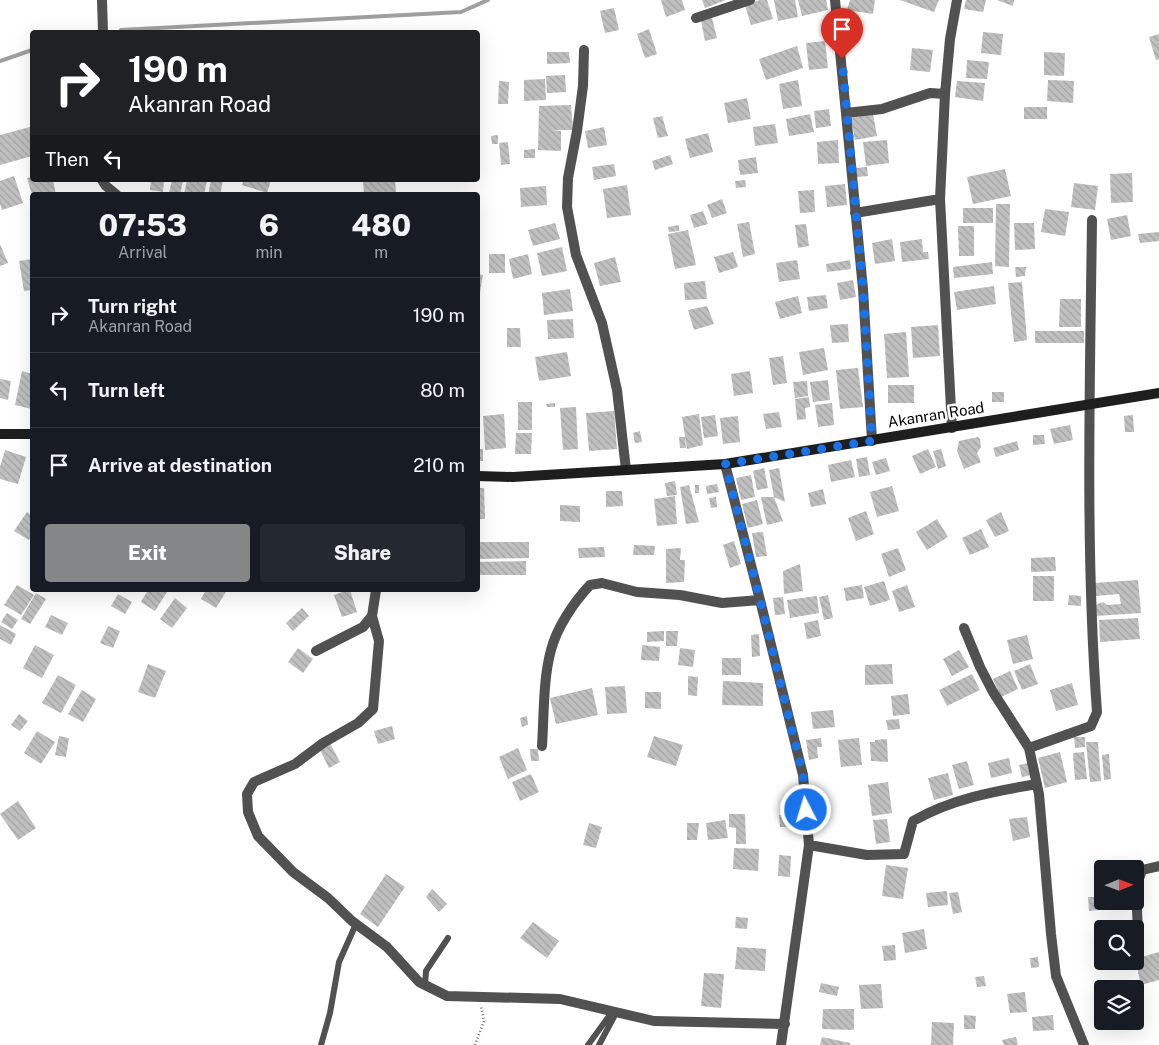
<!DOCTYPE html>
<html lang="en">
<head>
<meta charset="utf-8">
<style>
	body { margin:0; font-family:"Public Sans",sans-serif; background:#242831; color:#f1f3f6; height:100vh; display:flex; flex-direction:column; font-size:19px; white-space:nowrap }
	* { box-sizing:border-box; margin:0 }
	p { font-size:16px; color:#9ea1a6 }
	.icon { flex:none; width:28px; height:28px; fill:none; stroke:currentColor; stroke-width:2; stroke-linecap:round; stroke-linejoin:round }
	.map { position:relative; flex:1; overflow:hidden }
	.side { position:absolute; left:30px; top:192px; width:450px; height:400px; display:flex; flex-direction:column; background:#171b24; border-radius:5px; box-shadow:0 5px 20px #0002 }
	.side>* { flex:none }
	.top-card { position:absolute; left:30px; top:30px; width:450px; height:152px; border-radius:5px; box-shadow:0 5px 20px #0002; background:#202124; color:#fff; overflow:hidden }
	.needle { width:32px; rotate:89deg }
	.fabs { position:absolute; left:1094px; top:860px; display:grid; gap:10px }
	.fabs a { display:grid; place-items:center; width:50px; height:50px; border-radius:5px; background:#171b24; box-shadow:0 5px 20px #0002; font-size:25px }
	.pin { position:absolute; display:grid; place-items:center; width:42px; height:42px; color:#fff; margin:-51px -21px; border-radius:50% 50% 50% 0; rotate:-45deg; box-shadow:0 0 5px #0007 }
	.pin .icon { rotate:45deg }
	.me { position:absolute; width:55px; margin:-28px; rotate:355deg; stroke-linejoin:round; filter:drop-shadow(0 0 4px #0008) }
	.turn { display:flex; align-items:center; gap:18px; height:105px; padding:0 15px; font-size:22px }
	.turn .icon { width:65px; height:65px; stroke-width:2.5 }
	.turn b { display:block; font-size:35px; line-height:42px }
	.then { display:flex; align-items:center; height:48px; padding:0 15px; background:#0003; gap:10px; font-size:19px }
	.eta { display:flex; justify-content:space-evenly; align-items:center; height:85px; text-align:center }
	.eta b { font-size:30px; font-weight:800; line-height:35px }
	.primary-button { display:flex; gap:10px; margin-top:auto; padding:10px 15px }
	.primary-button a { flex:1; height:58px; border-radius:5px; background:#858687; color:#fff; font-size:20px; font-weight:800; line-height:58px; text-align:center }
	.primary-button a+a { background:#242831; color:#f1f3f6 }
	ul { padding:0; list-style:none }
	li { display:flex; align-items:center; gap:15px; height:75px; padding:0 15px; border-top:1px solid #363941 }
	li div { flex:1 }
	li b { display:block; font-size:19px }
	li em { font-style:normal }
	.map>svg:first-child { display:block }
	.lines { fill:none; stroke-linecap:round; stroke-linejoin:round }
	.stream { stroke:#9f9f9f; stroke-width:4 }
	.building { fill:url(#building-back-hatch) }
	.path { stroke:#737373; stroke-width:2.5; stroke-dasharray:1 2.5; stroke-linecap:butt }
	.lane { stroke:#515151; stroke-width:6 }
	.street { stroke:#515151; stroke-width:10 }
	.secondary { stroke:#1e1e1e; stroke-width:10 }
	.route { stroke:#1a73e8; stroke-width:9; stroke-dasharray:0 16.2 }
	.labels { text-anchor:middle; stroke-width:5; stroke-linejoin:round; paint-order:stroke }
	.street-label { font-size:15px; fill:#000; stroke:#fff }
</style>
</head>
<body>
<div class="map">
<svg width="1159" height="1045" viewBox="0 0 1159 1045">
	<defs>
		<pattern id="building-back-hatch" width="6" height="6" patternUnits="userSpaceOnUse" patternTransform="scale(1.25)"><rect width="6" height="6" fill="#c0c0c0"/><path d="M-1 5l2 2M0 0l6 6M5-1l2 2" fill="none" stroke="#a3a3a3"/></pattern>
	</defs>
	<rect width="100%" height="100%" fill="#fff"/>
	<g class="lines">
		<path class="stream" d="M121 30 461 12 488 0
			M0 61 32 50"/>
	</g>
	<path class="building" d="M661 0H682L685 10 666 17Z
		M702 0H726L705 8Z
		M760 0H767L773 19 751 25 745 5Z
		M774 0H795L798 17 778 21Z
		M798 0H826L828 10 802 16Z
		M850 0H875L873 14 847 10Z
		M900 0H939L934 12Z
		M966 0H986L983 12 964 9Z
		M997 0H1014L1013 6Z
		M614 8 619 30 605 33 600 11Z
		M712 18 717 38 705 41 701 21Z
		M649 29 657 54 645 58 637 34Z
		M983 32 1003 34 1001 55 981 53Z
		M1159 34V59L1156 60 1149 37Z
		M825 41 828 68 809 70 806 43Z
		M797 46 803 68 766 80 759 59Z
		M912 48 933 50 930 72 910 70Z
		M547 52H569L570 63 547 64Z
		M1044 52 1065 53 1064 76 1044 75Z
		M967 60 989 62 987 79 966 78Z
		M565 75 566 92 547 93 546 76Z
		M545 79 546 100 524 101V80Z
		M798 80 802 106 783 109 779 84Z
		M1048 80 1074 81 1073 103 1047 101Z
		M499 81 509 82 508 104H498Z
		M957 81 985 83 983 101 955 97Z
		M747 98 751 119 728 123 724 103Z
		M571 105 573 130H551L561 131V151L538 150 539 106Z
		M1024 107H1047V119H1024Z
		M829 109 831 126 816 128 814 111Z
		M810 114 814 132 789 136 786 119Z
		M873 114 877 136 855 140 851 118Z
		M662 116 668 136 658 138 653 118Z
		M775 124 778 143 755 146 753 127Z
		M30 127 32 135V156L0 165V135Z
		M604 127 607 145 588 148 585 131Z
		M708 133 713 152 690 158 685 139Z
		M498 135V144H492L491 136Z
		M838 140 839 163 818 164 817 142Z
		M887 140 889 163 866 166 863 142Z
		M508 142 510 164 501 165 499 143Z
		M535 149V158H524V150Z
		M670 155 673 164 655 170 652 161Z
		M756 157 758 173 740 175 738 160Z
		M614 164 616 176 594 180 592 167Z
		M867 167 868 176 857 177 856 168Z
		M1005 169 1011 196 973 204 967 177Z
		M1132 173 1133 202 1111 203 1110 174Z
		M14 176 23 203 2 210 0 204V181Z
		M32 177V180H53L56 195H32L27 178Z
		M151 180H164L163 192 150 190Z
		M172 180H183L180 195 169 193Z
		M187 180H207L204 195H184Z
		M211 180H223L220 195H208Z
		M244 180H271L267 193 242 185Z
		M363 180H395L396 193 364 195Z
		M745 180 746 187 736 188 735 181Z
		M1074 183 1098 186 1095 210 1071 207Z
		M845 184 847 205 827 207 825 186Z
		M627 185 631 215 607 218 603 189Z
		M546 186 547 205 521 207 520 188Z
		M814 190 815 212 800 213 798 191Z
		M722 199 727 213 712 218 707 205Z
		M996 204H1010L1009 267 995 266Z
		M963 208H993V223H963Z
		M1045 209 1069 212 1065 236 1041 232Z
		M703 211 708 224 694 228 690 215Z
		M1127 215 1131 236 1111 240 1107 219Z
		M749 222 755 254 743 257 737 224Z
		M555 223 560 239 533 246 528 230Z
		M1014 223H1034L1035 249 1015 250Z
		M806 224 809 246 798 248 795 225Z
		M679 225V231L669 232 668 227Z
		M958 226H974V256H959Z
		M688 230 696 265 675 269 668 234Z
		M1159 232V241L1140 243 1138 234Z
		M892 239 895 261 875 264 872 243Z
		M922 239 923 252H928L929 259 902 262 900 242Z
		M0 244 8 263 0 266Z
		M562 247 567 271 542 276 537 253Z
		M733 252 738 267 719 273 714 257Z
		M489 254H505V273H489Z
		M528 254 532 274 513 279 509 259Z
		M615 257 621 282 600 286 594 263Z
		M32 259V290L24 291 19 261Z
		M797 260 800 279 779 282 776 263Z
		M850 260 851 269 827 272 826 264Z
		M992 262 993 274 954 278 953 267Z
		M1015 267H1026L1025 276 1016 277Z
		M478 274 483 275 479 299H478Z
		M853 280 856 297 840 300 837 283Z
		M705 281 707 299 685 300 684 283Z
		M1022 282 1027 340 1014 342 1008 283Z
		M994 286 996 304 957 310 954 292Z
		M570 289 573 311 544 315 542 293Z
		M826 295 828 308 809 311 807 297Z
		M798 296 802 313 780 319 775 302Z
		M1060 299H1081V327H1059Z
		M707 306 714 324 694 330 688 310Z
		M573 319 574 338 548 339 547 320Z
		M848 324 849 342 832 343 830 325Z
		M938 325 940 356 913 358 911 327Z
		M507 328H520L521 347H507Z
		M1035 331H1084V343H1035Z
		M906 332 909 377 887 378 884 334Z
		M824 348 828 370 803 375 799 352Z
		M567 352 571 376 539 381 535 357Z
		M783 356 787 383 773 385 769 358Z
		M858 368 863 407 840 409 836 370Z
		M22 371 32 374V409L15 405Z
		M750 371 753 393 734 396 731 374Z
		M0 379 11 381 8 400 0 398Z
		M828 380 830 400 813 402 810 382Z
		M807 381 808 396 795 398 793 382Z
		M888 385H914V403H888Z
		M992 392H1004V402H992Z
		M809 397 810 407 805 408 806 419 797 420 795 399Z
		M518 402H532V430H518Z
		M555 403V407H547L546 404Z
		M832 403 834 425 818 427 815 405Z
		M576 407 578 449 563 450 560 408Z
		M614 411 617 449 589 451 586 413Z
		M779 412 782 427 766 429 763 414Z
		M504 414 506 448 485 450 483 416Z
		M699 414 703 445 687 449 682 417Z
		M715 415 718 436 704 438 701 417Z
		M1133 415 1134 432H1125L1124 416Z
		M738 416 740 442 723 444 720 418Z
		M1070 425 1073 440 1054 444 1050 429Z
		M640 431 642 442 635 443 633 433Z
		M516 433H532L531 454H515Z
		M1033 435H1044L1045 444 1033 445Z
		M679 437H685L686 448H680Z
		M978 437 980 439 981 447 977 453 981 462 964 469 957 451 959 441Z
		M1017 441 1019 450 996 457 993 448Z
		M478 449H483V461H478Z
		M928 449 936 467 920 474 912 456Z
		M941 449 946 466 938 469 933 451Z
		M5 450 26 457 18 484 0 479V467Z
		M867 457 870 475 859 477 856 459Z
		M886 458 890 471 876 475 872 462Z
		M851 460 855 477 831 482 828 465Z
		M764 468 768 488 757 490 753 471Z
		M779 468 785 502 774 497 769 470Z
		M751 475 755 497 741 500 736 478Z
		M675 481 677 495 667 496 665 483Z
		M717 484 719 492 707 494 706 486Z
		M689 485 699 522 686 524 680 487Z
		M695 485H699V493H695Z
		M892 486 899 511 877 517 870 492Z
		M478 488H484L485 519H478Z
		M823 489 826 504 811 507 808 493Z
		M606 491H622L623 506 606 507Z
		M675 496 677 524 657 526 654 499Z
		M716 497 717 507 711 508 709 498Z
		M761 497H774L783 521 767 525Z
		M757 500 763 524 748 528 742 504Z
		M560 505 580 506V522L560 521Z
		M866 511 874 534 856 541 848 518Z
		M27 512 32 516V535L29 540 14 531Z
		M1001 512 1009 531 995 537 986 520Z
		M937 519 948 537 927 550 916 532Z
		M981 529 989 547 970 555 962 538Z
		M763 532 767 556 756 557 752 533Z
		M734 541 741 564 730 568 723 545Z
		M478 542H529V558L478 559Z
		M634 545 655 546 654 555H633Z
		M604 547 605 557 579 558 578 548Z
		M681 548 680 560H685L684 582 666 583V549Z
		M898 548 906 570 889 577 881 554Z
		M1055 557 1056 571 1031 572V558Z
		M526 561V575H478V562Z
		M800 564 803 591 784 594 783 571Z
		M1033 576H1054V601H1033Z
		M1138 580 1141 613 1096 616 1095 605 1103 602 1107 605 1121 604 1119 594 1096 596 1094 583Z
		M884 581 890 600 870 606 864 587Z
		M17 585 34 595 21 615 4 605Z
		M862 585 864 598 846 601 844 588Z
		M907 585 915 607 899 612 892 591Z
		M148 590H164L167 592 155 611 141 602Z
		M206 590H227L216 608 201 599Z
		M348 590H350L357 612 342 617 334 595Z
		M36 593 46 599 30 624 21 619Z
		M118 594 132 602 125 614 111 606Z
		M828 595 833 618 824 620 819 597Z
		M1069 595 1081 596V606L1068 605Z
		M817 596 819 613 790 618 787 600Z
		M783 597 785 614 775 615 773 598Z
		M175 598 187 608 172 628 160 619Z
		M302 608 309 616 293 631 286 623Z
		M7 613 18 620 12 629 1 622Z
		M51 615 68 623 62 635 45 627Z
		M1138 618 1140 639 1100 642 1099 620Z
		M818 620 821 636 807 639 804 623Z
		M0 625 16 634 11 645 0 639Z
		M108 626 120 631 113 648 100 643Z
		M664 631V641L647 642V632Z
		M666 631H678L677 646H666Z
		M759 634 760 656 752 657 751 635Z
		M1027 635 1033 659 1013 664 1007 640Z
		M35 645 54 655 42 678 23 668Z
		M642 645 660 647 659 661 641 660Z
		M298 648 313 659 303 673 288 662Z
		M680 648 695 650 693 667 678 665Z
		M959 650 969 667 952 676 943 659Z
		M722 658H741V675H722Z
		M148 664 166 671 155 698 138 692Z
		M892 664 893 684 865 685V665Z
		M1030 664 1038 684 1022 690 1014 671Z
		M1010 671 1018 689 1001 697 993 679Z
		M972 674 980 690 947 706 939 690Z
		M58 675 76 685 61 713 42 703Z
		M688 676 698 677 697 696 688 695Z
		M723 681 763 683V706L722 705Z
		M1072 683 1078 705 1056 711 1050 690Z
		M625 686 627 713 607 714 605 687Z
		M592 688 598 715 556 724 550 698Z
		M82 690 96 699 83 722 68 714Z
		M645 692H661V709L645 708Z
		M908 694 910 714 893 716 891 696Z
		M833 710 835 727 813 729 811 712Z
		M19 714 28 721 20 731 11 725Z
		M527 716 528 725 522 727 520 718Z
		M899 719 900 729 888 730 886 720Z
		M392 726 395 739 378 744 374 731Z
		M37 731 55 742 41 764 24 753Z
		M59 736 69 738 66 757 55 755Z
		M654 736 683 745 676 766 647 757Z
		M1074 737H1085V747L1075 748Z
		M821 738 822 747H817L818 758 809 760 806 740Z
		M859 738 862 765 841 767 838 740Z
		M887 739 888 762 871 761 870 742H875V740Z
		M1086 742H1098L1101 781 1090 782Z
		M330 743 340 762 329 768 319 748Z
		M518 748 527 770 508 779 499 757Z
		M530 749H538L539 761H531Z
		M1060 752 1067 782 1045 788 1038 758Z
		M1084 752 1087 779 1075 780 1073 753Z
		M1109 754 1111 779 1104 780 1102 755Z
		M1009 758 1012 773 991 778 988 763Z
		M967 761 974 785 959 789 952 765Z
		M1028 763 1031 775 1022 777 1019 765Z
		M948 773 953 795 934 800 928 778Z
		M531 774 539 792 520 801 512 782Z
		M888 782 892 813 872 816 868 785Z
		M18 801 36 828 18 840 0 814Z
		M729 814H745L746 844H736V828L729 827Z
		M794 814V827H780L779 815Z
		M1027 817 1030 837 1013 841 1009 819Z
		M887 819 890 842 876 844 873 820Z
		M725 820 728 838 708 840 706 823Z
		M589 823 602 827 596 848 583 845Z
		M687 823H699L697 840H687Z
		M734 848 759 849 758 871 733 869Z
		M779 855 791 856 790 877 778 876Z
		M886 865 908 868 903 899 882 896Z
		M386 874 405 887 378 927 360 914Z
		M432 889 447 904 439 912 426 897Z
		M947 891 948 905 928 907 926 893Z
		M958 892 962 912 953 914 949 893Z
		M1088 897H1102V901H1108V909L1089 911Z
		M736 917 748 918 747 929 735 928Z
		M533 922 559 941 547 958 520 938Z
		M924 929 927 949 905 953 902 933Z
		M895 945 896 960 884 961 882 946Z
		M737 947 766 949 765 971 735 969Z
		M1159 952V980L1141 985 1135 959Z
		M1038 957 1039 967 1031 968 1030 958Z
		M704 973 724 974 721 1008 701 1006Z
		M984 976 986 986 977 987 975 977Z
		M1122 981 1123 989H1102V1008L1098 986Z
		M821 983 839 987 837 996 819 992Z
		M881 984 883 1008 861 1009 859 985Z
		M1025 992 1027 1012 1010 1013 1007 994Z
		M823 1009H854V1030L822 1029Z
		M964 1015 976 1016 975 1029H964Z
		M1053 1015 1054 1030 1033 1031 1032 1017Z
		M932 1022 954 1023 953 1045H931Z
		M822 1037 850 1043V1045H820Z
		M1016 1037 1018 1045H1004L1002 1040Z"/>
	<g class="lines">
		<path class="path" d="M475 1045 484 1021 481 1006"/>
		<path class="lane" d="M425 985 426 971 448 938
			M321 1045 330 1013 339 962 356 924
			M588 1045 612 1012
			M599 1045 616 1013"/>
		<path class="street" d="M102 0 103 32
			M835 0 863 289 872 441
			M696 18 750 0
			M584 50 583 86 577 131 568 178 567 207 576 255 602 323 617 390 626 470
			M846 113 882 109 930 93 945 94
			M102 180 106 186 117 195
			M855 213 940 199
			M952 428 940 199 945 94 950 39 957 0
			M725 464 760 600 803 775 809 845 781 1045
			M376 590 372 616 379 641 373 709 358 723 323 743 295 764 254 782 247 794 248 812 258 836 293 872 328 898 352 921 387 947 419 982 447 996 560 999 654 1021 785 1024
			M964 628 980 667 993 692 1029 748 1039 794 1051 934 1056 976 1084 1045
			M316 651 363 627 372 616
			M542 746C544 716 543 679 551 650 557 627 574 602 590 585L602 583 637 592 680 595 722 603 760 600
			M1029 748 1091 726 1097 712C1085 548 1090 384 1092 220
			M809 845 867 855 904 854 913 821C951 799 995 791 1037 784
			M1138 933 1136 887 1142 870 1159 866"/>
		<path class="secondary" d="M0 434H32
			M478 476 513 477 725 464 1159 393"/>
	</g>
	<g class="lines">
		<path class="route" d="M806 810 803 775 760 600 725 464 872 441 863 289 842 59"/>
	</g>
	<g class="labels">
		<g class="street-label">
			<text transform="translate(936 415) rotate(-9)" y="5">Akanran Road</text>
		</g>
	</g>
</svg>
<div class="fabs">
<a><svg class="needle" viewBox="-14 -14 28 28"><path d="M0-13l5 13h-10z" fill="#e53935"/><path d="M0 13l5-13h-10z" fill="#9ea1a6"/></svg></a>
<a><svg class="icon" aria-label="search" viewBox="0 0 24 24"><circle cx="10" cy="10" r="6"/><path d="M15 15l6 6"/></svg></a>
<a><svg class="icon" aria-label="layers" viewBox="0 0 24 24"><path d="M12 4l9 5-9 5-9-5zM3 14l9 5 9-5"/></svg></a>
</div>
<div class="pin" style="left:842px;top:59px;background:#d93025"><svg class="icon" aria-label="arrive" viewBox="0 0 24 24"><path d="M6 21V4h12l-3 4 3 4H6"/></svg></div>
<svg class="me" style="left:806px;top:810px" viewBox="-20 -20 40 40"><circle r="17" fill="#1a73e8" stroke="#fff" stroke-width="3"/><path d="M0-11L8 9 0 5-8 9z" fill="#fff"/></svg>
<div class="top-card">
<div class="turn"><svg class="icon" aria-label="right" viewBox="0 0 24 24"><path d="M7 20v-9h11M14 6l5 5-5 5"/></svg><div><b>190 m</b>Akanran Road</div></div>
<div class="then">Then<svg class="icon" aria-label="left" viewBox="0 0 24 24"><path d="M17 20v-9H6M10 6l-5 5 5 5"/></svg></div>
</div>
<section class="side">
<div class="eta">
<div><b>07:53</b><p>Arrival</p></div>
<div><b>6</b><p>min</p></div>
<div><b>480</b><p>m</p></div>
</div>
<ul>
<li><svg class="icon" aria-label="right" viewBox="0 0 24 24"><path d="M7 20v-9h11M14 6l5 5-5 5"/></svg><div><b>Turn right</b><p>Akanran Road</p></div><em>190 m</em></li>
<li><svg class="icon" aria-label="left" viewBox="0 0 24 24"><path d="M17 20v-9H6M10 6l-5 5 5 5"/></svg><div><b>Turn left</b></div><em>80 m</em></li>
<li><svg class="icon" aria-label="arrive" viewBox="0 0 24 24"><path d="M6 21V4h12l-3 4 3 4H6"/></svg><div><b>Arrive at destination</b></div><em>210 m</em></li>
</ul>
<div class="primary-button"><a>Exit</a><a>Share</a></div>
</section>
</div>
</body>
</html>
